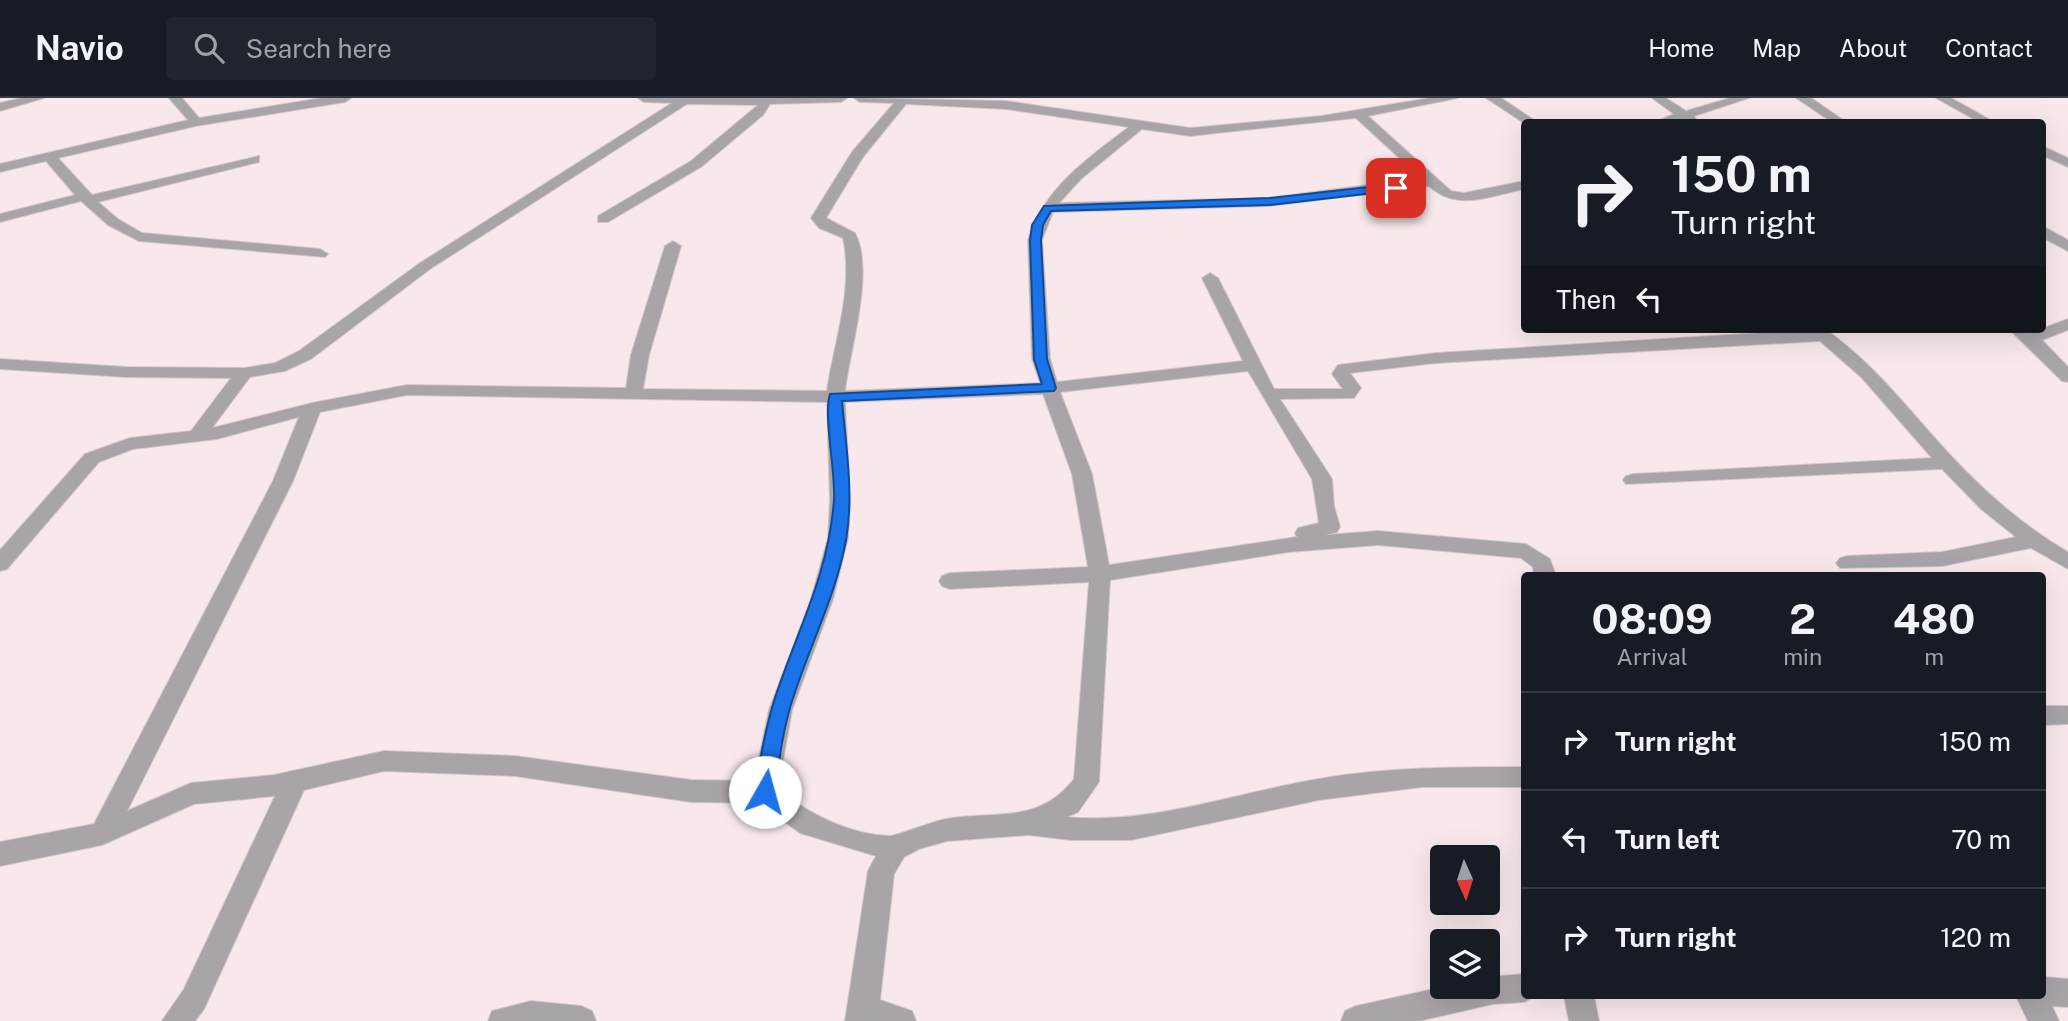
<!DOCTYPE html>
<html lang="en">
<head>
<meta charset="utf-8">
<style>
	body { margin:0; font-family:"Public Sans",sans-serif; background:#20242c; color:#f1f3f6; height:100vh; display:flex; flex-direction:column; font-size:26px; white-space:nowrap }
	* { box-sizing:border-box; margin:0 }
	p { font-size:23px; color:#9ea1a6 }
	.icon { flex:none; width:38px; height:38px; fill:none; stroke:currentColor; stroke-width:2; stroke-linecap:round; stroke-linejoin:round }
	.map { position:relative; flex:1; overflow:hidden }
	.drawer { position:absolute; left:1521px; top:474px; width:525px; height:427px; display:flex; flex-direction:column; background:#171b24; border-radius:7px; box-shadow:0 7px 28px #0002 }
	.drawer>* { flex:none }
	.banner { position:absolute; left:1521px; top:21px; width:525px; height:214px; border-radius:7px; box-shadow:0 7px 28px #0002; background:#171b24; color:#f1f3f6; overflow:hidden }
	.needle { width:46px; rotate:177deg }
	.tools { position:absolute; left:1430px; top:747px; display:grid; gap:14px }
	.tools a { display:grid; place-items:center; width:70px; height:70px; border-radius:7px; background:#171b24; box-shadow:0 7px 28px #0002; font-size:35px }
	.pin { position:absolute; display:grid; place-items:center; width:60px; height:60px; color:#fff; margin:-30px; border-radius:14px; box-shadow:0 4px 10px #0006 }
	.me { position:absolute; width:77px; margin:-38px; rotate:7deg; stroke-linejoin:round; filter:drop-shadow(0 0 5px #0008) }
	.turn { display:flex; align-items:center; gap:24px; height:147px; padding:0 35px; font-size:32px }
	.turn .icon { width:91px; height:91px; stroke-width:2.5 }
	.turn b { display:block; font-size:49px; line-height:60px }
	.then { display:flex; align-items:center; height:66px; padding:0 35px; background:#0003; gap:14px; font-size:26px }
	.eta { display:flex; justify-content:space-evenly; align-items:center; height:119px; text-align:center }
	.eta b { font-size:42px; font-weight:700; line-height:49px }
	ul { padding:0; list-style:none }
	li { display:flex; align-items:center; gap:21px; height:98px; padding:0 35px; border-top:2px solid #363941 }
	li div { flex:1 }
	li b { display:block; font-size:26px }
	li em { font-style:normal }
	header { display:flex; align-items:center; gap:42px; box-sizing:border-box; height:98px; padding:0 35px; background:#171b24; border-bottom:2px solid #363941 }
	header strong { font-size:33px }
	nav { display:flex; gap:38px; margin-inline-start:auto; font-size:24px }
	.search { width:490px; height:63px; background:#20242c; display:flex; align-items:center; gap:18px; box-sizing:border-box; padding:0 24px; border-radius:7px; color:#9ea1a6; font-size:26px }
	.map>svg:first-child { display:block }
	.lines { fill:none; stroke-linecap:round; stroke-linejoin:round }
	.street-casing { stroke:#d4c6c9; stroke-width:2 }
	.street { fill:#a9a4a8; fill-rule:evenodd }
	.route { fill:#1a73e8; stroke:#114b97; stroke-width:2 }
</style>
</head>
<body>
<header>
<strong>Navio</strong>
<div class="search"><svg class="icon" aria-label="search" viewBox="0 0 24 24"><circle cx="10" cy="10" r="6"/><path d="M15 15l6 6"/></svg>Search here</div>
<nav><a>Home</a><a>Map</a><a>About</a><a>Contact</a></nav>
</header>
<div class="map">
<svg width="2068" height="923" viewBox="0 0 2068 923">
	<rect width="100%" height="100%" fill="#f8e8eb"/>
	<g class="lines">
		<defs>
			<path id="street" d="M22 0H44L0 13V5Z
				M169 0H182L199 20 322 0H351L345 4 196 28 58 60 92 97 259 58V64L98 104 118 121 142 135 320 151 328 156 325 159 139 143 108 127 81 103 0 124V116L75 97 46 63 0 74V66L188 22Z
				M638 0H847L841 4 770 6 763 17 701 69 608 124H598V118L691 63 758 7 687 6 430 171 311 261 285 273 250 279 212 330 312 305 407 287 626 290 631 257 665 148 673 143 681 148 649 257 643 291 827 293C834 244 854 191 843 140L819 130 811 120 852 54 894 5 860 4 854 0 1006 3 1190 30 1321 18 1430 0H1458L1368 18 1451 93 1464 95 1524 83V91C1490 98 1457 114 1429 88L1269 108 1053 114 1042 142 1050 261 1057 284 1243 263 1202 180 1210 175 1218 180 1274 291H1343L1332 276 1338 267 1436 255 1825 231C1875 266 1911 315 1953 360 1987 396 2025 429 2068 454V471L2031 450 1942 468 1840 470 1836 465 1840 460 1847 458 1942 454 2016 439 1981 411 1942 371 1626 386 1623 382 1626 378 1633 376 1932 360 1862 280 1820 243 1436 265 1350 275 1361 290 1354 300 1280 301 1332 381 1334 408 1340 429 1337 434 1325 437 1378 433 1526 446 1550 461 1556 478H1534L1533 469 1521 460 1378 447 1289 454 1110 482 1099 684 1078 714 1067 719C1151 727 1235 695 1318 681 1386 669 1455 669 1524 669V689H1422L1319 702 1131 742H1071L1028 737 947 743 919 751 904 759 894 776 880 902 912 913 916 923H845L868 773 876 758 800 735 759 705 691 704 515 678 384 673 304 692 204 911 195 923H162L184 891 275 698 194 706 102 747 0 768V744L94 726 273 383 299 319 217 341 133 351 99 364 7 471 0 473V452L85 356 130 340 191 333 231 280 126 279 0 271V261L126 269 244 270 275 265 299 253 420 165 672 5 644 4ZM906 6 1006 11 1129 29C1088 60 1043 91 1028 142L1032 261 1040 285 845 293C850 251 875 173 855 135L826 120 863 59ZM1356 20 1421 80 1269 100 1059 105 1081 81 1142 31 1190 38ZM1248 273 1312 381 1319 425 1298 430 1295 435 1297 439 1109 467 1092 376 1060 294ZM1043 296 1072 376 1088 469 950 475 942 478 939 483 942 488 950 491 1089 484 1074 681C1038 727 996 712 946 721 934 723 896 738 890 738 852 737 806 716 778 690L792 612 833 501 848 440 850 403 845 304ZM407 297 827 304 830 403 828 440 811 501 769 612 754 683 691 682 515 658 384 653 274 677 191 685 127 713 293 383 320 314Z
				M1486 0H1501L1537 24 1524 25Z
				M1652 0H1666L1686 13 1730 0H1749L1694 18 1696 21 1691 24 1683 22 1655 24 1674 16Z
				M1796 0H1811L1846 24H1832Z
				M1936 0H1951L1994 24H1979Z
				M2042 48 2068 60V69L2042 57Z
				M2042 128 2068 142V153L2042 139Z
				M2068 221V232L2042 242 2068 269V284L2062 283 2009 231 2033 234Z
				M2042 608H2068V626L2042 627Z
				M1524 876V898H1535L1524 904 1493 906 1419 923H1341L1345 913 1356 908 1443 889H1488V879Z
				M2042 879 2068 881V909L2052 908 2059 923H2028L2016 898H2042Z
				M1564 898H1594L1599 923H1569Z
				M531 903 581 908 592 913 596 923H488L492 913Z"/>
		</defs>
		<use href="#street" class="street-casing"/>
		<use href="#street" class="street"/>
	</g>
	<path class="route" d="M1396 86 1402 90 1400 92 1269 107 1051 113 1043 127 1041 142 1047 261 1056 290 1054 293 842 303C846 348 854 397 846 442 836 497 810 547 793 600 783 630 779 663 775 694L772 700H758L755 694C760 663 765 631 775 600 798 530 828 479 834 402 836 376 823 316 830 296L1042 286 1034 261 1030 142 1032 127 1044 108 1269 100Z"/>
</svg>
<div class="tools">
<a><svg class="needle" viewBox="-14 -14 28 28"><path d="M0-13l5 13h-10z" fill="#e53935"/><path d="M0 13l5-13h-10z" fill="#9ea1a6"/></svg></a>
<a><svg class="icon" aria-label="layers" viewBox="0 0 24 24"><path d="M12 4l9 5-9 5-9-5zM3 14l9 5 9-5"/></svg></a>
</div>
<div class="pin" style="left:1396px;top:90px;background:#d93025"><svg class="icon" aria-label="arrive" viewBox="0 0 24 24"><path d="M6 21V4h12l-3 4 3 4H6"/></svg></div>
<svg class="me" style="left:765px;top:694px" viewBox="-20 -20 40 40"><circle r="19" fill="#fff"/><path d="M0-13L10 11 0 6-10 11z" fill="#1a73e8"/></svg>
<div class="banner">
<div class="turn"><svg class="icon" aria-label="right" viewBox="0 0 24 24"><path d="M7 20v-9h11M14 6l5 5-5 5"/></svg><div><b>150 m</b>Turn right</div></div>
<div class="then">Then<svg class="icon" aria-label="left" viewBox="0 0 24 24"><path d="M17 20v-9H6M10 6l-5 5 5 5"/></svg></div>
</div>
<section class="drawer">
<div class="eta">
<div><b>08:09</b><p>Arrival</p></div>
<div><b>2</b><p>min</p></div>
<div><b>480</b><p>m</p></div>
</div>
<ul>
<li><svg class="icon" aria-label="right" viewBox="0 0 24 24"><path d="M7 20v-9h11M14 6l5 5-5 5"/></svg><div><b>Turn right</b></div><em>150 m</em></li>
<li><svg class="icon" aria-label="left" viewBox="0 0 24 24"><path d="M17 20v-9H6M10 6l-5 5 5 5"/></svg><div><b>Turn left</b></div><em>70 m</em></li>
<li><svg class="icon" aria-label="right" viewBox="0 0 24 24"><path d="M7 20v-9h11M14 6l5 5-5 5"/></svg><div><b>Turn right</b></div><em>120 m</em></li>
</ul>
</section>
</div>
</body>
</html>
